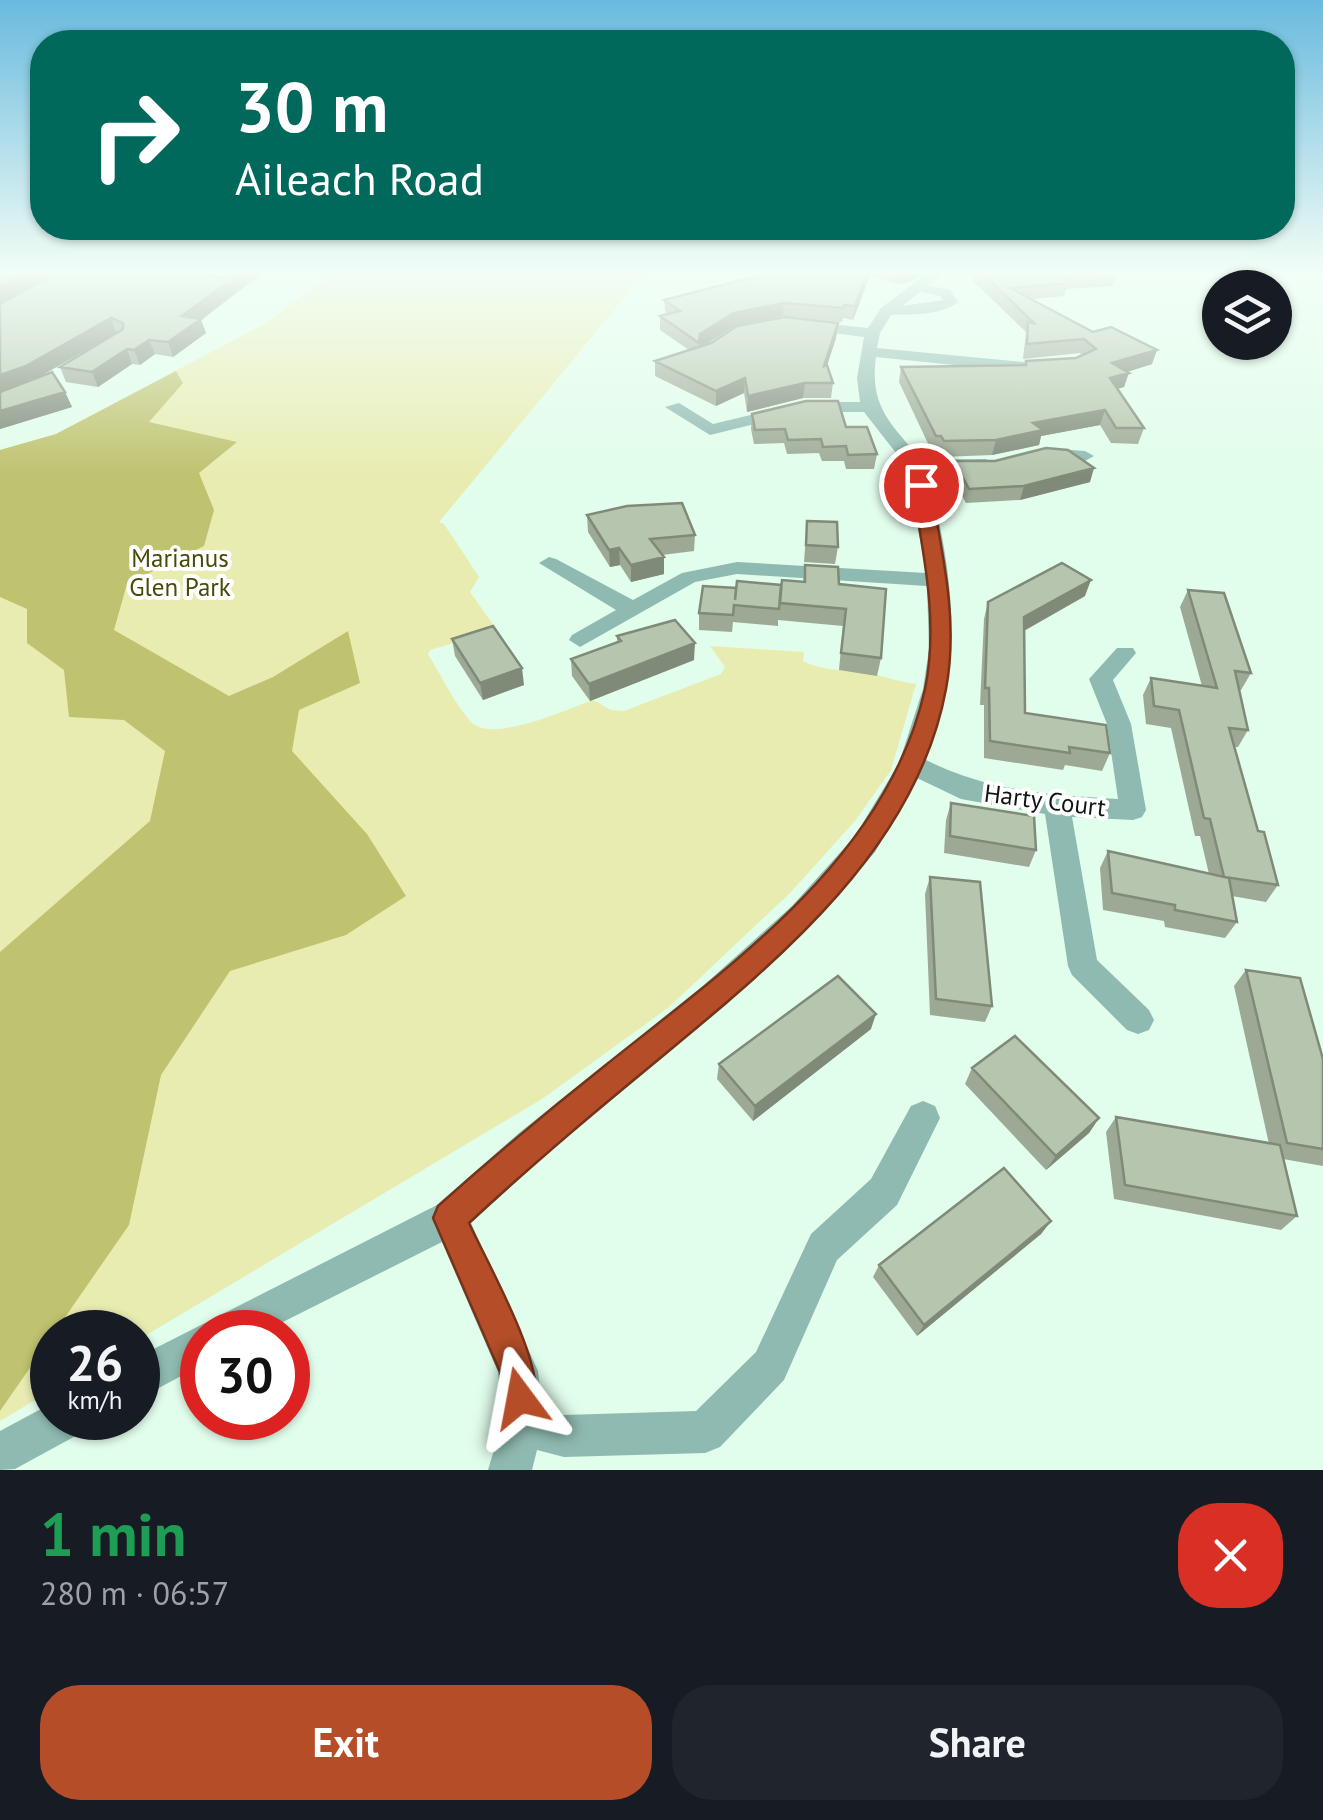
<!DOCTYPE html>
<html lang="en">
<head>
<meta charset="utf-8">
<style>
	body { margin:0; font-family:"PT Sans",sans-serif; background:#20242c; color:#f1f3f6; height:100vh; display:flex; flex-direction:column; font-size:38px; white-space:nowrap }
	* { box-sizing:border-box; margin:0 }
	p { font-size:32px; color:#9ea1a6 }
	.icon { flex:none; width:55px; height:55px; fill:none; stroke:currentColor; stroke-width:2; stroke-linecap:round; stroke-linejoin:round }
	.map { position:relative; height:1470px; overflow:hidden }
	.details { display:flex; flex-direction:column; background:#171b24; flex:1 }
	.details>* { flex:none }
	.guide { position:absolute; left:30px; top:30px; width:1265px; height:210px; border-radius:40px; box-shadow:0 2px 8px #0004; background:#00695c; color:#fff; overflow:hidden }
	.tools { position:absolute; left:1202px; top:270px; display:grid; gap:20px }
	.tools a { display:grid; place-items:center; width:90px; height:90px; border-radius:50%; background:#171b24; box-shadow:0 2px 8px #0004; font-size:50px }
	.speed { position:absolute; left:30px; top:1310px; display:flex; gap:20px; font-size:50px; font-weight:700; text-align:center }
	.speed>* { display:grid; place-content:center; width:130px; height:130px; border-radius:50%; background:#171b24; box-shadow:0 2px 8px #0004; line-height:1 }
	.speed small { font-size:25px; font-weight:400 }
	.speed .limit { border:15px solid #d22; background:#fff; color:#111 }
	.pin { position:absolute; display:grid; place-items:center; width:85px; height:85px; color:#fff; margin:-42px; border:5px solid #fff; border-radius:50%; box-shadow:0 2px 10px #0007 }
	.me { position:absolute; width:110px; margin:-55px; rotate:347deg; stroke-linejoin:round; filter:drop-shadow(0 0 8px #0008) }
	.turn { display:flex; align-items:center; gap:35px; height:210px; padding:0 40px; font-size:45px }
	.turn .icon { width:130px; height:130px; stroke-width:2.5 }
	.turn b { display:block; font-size:70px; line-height:85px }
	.round { display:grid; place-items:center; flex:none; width:105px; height:105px; border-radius:40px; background:#20242c }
	.summary { display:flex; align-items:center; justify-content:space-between; height:170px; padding:0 40px }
	h1 { font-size:60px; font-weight:700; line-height:75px; color:#1e9e55 }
	.button { display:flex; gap:20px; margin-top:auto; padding:20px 40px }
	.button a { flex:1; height:115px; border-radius:40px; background:#b54e28; color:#fff; font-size:40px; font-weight:700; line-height:115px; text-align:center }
	.button a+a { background:#20242c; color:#f1f3f6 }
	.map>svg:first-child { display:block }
	.green { fill:#e9ecb1 }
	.forest { fill:#bfc26e }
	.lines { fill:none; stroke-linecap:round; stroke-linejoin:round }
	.street { fill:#8fbab1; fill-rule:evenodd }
	.wall { fill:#9da995; fill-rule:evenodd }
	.shaded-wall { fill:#7f8a79 }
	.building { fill:#b6c5ad; stroke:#7f8a79; stroke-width:2.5 }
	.route { fill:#b54e28; stroke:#76331a; stroke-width:2.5 }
	.labels { text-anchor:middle; stroke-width:8; stroke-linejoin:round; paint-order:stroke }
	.park-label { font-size:25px; fill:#494a07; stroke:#fff }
	.street-label { font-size:25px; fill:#0d1610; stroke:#fff }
</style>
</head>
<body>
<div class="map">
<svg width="1323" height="1470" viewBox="0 0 1323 1470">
	<rect width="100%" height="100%" fill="#e1fdeb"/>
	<path class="green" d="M336 270H647L439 522 444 524 479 577 470 592 497 630 430 650 428 654C441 675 454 703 471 722 493 744 567 709 593 700L611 710 624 711 721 674 725 667 710 646 804 652 803 661C823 672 846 669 868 673 884 676 899 682 916 684L891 770 855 821 790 893 668 1008 542 1099 138 1340V1332H52V1390L0 1421V450L56 434 268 322Z"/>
	<path class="forest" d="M176 371 183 383 149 422 237 442 199 473 214 510 204 546 127 584 114 630 229 696 273 677 348 631 360 683 299 710 292 751 367 834 406 896 346 935 230 971 161 1075 129 1225 0 1411V952L150 821 165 751 124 720 69 717 64 670 27 643V609L0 597V450L56 434Z"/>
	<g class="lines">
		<path class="street" d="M931 270H1047L995 280 944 273 928 285 950 290 958 302C939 316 914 314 891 315L880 333 877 348 1034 363 1042 368 1034 373 876 357C869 408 892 424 921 460L986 459 995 465 986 471H927C945 540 959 614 947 686 943 710 933 736 926 760 988 791 1049 795 1118 799L1107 724 1089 679 1117 648H1133L1136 653 1113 680 1131 724 1146 810 1142 817 1133 820 1072 817 1097 960 1149 1010 1154 1020 1149 1030 1138 1034 1127 1030 1072 975 1068 966 1045 814 961 799 917 778 875 852 812 924 726 1005 543 1157 471 1223 538 1371 542 1410 564 1415 696 1411 756 1352 811 1234 871 1179 911 1106 923 1101 935 1106 940 1118 897 1205 837 1260 784 1380 720 1447 705 1453 564 1457 537 1450 532 1470H488L501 1426 498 1372 442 1242 263 1332H202V1365L138 1399V1357L437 1205 519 1133 704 985 792 906 855 836 899 763 923 689 929 649 927 586 737 574 695 582 580 647 569 640 572 635 616 610 539 563 549 557 556 559 633 600 682 573 737 562 926 573 907 467 864 412H804L710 435 665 407 679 403 713 424 804 402H860L857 378 864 337 803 329 796 325 803 321 868 328 881 308ZM920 292 940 296 943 300 902 306Z
			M1044 448 1085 451 1094 456 1085 461 1038 457 1035 453Z
			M52 1403V1418H87L81 1433 15 1469 0 1470V1431Z"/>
	</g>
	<path class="wall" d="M0 270 9 299 222 278 234 270H264V272L201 320 206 333 173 357 155 354 140 365 132 364 98 387 66 382 60 367 116 333 40 376 65 392 72 407 0 429Z
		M192 270H230L223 275Z
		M755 270H929L910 282 897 284 870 275 853 320 843 318 842 322 783 316 744 325 838 323 836 338 827 365 833 383 831 398H803L747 412 744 393 716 406 655 376V361L689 350 660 330V316L666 315 664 300 767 274ZM737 326 711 343 704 345 733 327Z
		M975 270H1115L1117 272 1113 286 1066 289 1064 296 1031 299 1152 364 1127 372 1124 387 1117 389 1144 428 1138 444 1111 443 1100 425 1041 436 1039 445 992 455 941 457 938 451 932 452 899 382 901 367 1025 365 1076 358 1082 355 1080 353 1023 359 1026 332 973 281Z
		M752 414 846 427 877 454 874 469H846L844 461H822L819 453 787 454 784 443 754 444 751 429Z
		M954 461 1090 482 1020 500 966 503 951 475Z
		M587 515 695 535 694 551 662 555 664 557V574L631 582 620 565 610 567 588 532Z
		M807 521 838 547 835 564 804 562Z
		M805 565 839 584 881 658 877 676 839 670 843 626 778 620V626L733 622 732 632 699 630V613L736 588 803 582Z
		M1188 590 1251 673 1241 690H1239L1248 730 1238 747H1234L1258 831 1278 885 1266 902 1232 896 1237 922 1225 938 1165 927 1164 921 1103 910 1100 868 1108 851 1209 874 1200 836H1195L1171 728 1146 724 1143 695 1151 678 1202 686 1180 607Z
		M1085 596 1024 631 1025 713 1110 753 1102 771 1065 765 1063 770 984 758V705H980L984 619 988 602Z
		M617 636 694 660 590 701 572 676 571 659 617 642Z
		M452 639 524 685 483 700 455 656Z
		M951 803 1036 850 1029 867 944 853 946 820Z
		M930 877 992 1006 985 1022 930 1015 925 894Z
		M1246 970 1323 1059V1166L1283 1159 1297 1216 1281 1230 1114 1199 1106 1132 1116 1117 1269 1144 1234 986Z
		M871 1029 753 1121 717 1079 719 1064Z
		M972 1068 1099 1118 1089 1133 1046 1170 965 1084Z
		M1051 1221 1041 1234 917 1336 873 1277 879 1265Z"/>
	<path class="shaded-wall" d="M30 270H60L0 305V287Z
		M245 270H264V272L201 320 206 333 173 357 168 342 182 316Z
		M868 270H870V275L853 320 855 306Z
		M929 270 910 282 897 284 899 271Z
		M784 303 783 316 733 327 700 348 699 357 700 334 734 313Z
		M111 318 116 333 32 381 0 394V375Z
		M838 323 836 338 822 381 824 366Z
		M149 340 155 354 140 365 134 350Z
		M127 349 132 364 98 387 92 372Z
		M1157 350 1152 364 1108 378 1112 363Z
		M1129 373 1124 387 1105 392 1110 378Z
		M745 378 744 393 716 406V391Z
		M805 383 803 398 747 412 748 396Z
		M65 392 72 407 0 429V411Z
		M1105 410 1100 425 1041 436 1039 445 992 455 996 440 1033 423Z
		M1094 468 1090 482 1020 500 1024 486Z
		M619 548 620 565 610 567 609 550Z
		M664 557V574L631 582V565Z
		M1091 580 1085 596 1018 634 1024 617Z
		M695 643 694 660 590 701 589 684Z
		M522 668 524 685 483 700 480 683Z
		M876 1014 871 1029 753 1121 755 1106Z
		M1099 1118 1089 1133 1046 1170 1056 1156Z
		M1051 1221 1041 1234 917 1336 924 1325Z"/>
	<path class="building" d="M0 270H30L0 287Z
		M62 270H180L222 278 234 270H245L182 316 201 319 168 342 149 340 134 350 127 349 92 372 60 367 123 329V323L111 318 26 366 0 375V304Z
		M781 270H868L855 306 844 305 843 308 784 303 734 313 700 334 699 343 660 316 680 311 664 300Z
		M979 270H1115L1117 272 1059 276 1067 283 1010 288 1093 332 1111 327 1157 350 1112 363 1129 373 1110 378 1144 428H1116L1105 410 1033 423 1043 430 996 440 944 441 941 436H936L901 367 1026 365V361L1076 358 1096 349 1084 339 1027 344 1028 322 1034 323Z
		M785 317 838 323 824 366 827 365 833 383H805L748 396 745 378 716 391 655 361 711 343 737 326Z
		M52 372 65 392 0 411V392Z
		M806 401H838L846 427H867L877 454 848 455 846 446 823 447 821 439 788 440 785 429 755 430 752 414Z
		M1046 448 1068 450 1094 468 1024 486 969 489 954 461H995Z
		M682 503 695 535 650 539 664 557 631 565 619 548 609 550 587 515 627 506Z
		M807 521 837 522 838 547 806 545Z
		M1062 563 1091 580 1024 617 1025 713 1106 725 1110 753 1069 747 1070 753 990 741 989 688H985L988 602Z
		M805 565 838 567 839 584 886 589 881 658 841 653 846 609 780 603 782 580 805 582Z
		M737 581 781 585 779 609 734 605 733 615 699 613 703 586 736 588 735 600Z
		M1188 590 1224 593 1251 673 1235 671 1248 730 1229 728 1258 831 1264 832 1278 885 1224 877 1210 819 1204 818 1179 710 1154 706 1151 678 1217 688Z
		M675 620 695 643 589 684 571 659 621 641 617 636Z
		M493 626 522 668 480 683 452 639Z
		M951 803 1034 816 1036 850 950 836Z
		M1108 851 1229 878 1237 922 1175 910V905L1112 893Z
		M930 877 980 882 992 1006 936 999Z
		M1246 970 1300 978 1323 1059V1149L1287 1143Z
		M838 976 876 1014 755 1106 719 1064Z
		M1015 1036 1099 1118 1056 1156 972 1068Z
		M1116 1117 1280 1145 1297 1216 1125 1185Z
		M1004 1168 1051 1221 924 1325 879 1265Z"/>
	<linearGradient id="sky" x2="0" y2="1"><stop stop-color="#69bade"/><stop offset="0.57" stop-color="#f2fef6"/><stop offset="1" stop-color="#f2fef6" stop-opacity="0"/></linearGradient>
	<rect width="1323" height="476" fill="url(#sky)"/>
	<path class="route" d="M921 480 930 485C942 551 959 621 946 689 915 858 761 974 636 1078 579 1125 523 1173 469 1223 488 1265 550 1371 534 1412L520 1417 507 1412 500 1372 433 1218 438 1206C493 1157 549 1110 607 1064 732 964 888 856 925 689 939 622 923 551 912 485Z"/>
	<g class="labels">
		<g class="park-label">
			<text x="180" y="567">Marianus<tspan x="180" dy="29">Glen Park</tspan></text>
		</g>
		<g class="street-label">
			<text transform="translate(1045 800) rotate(7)" y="9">Harty Court</text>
		</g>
	</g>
</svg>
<div class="tools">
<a><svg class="icon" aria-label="layers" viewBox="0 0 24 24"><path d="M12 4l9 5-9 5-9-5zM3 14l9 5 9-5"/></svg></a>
</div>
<div class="speed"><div>26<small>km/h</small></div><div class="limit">30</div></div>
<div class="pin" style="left:921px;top:485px;background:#d93025"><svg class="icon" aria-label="arrive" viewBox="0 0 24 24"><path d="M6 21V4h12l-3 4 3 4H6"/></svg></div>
<svg class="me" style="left:520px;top:1398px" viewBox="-20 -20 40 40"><path d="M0-17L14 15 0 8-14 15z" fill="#b54e28" stroke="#fff" stroke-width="4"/></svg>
<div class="guide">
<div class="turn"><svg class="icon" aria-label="right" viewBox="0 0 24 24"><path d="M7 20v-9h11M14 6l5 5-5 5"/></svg><div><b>30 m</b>Aileach Road</div></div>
</div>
</div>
<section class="details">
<div class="summary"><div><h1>1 min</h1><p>280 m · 06:57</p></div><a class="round" style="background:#d93025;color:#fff"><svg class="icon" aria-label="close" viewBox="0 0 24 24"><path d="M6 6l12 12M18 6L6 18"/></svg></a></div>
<div class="button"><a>Exit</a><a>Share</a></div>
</section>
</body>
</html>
